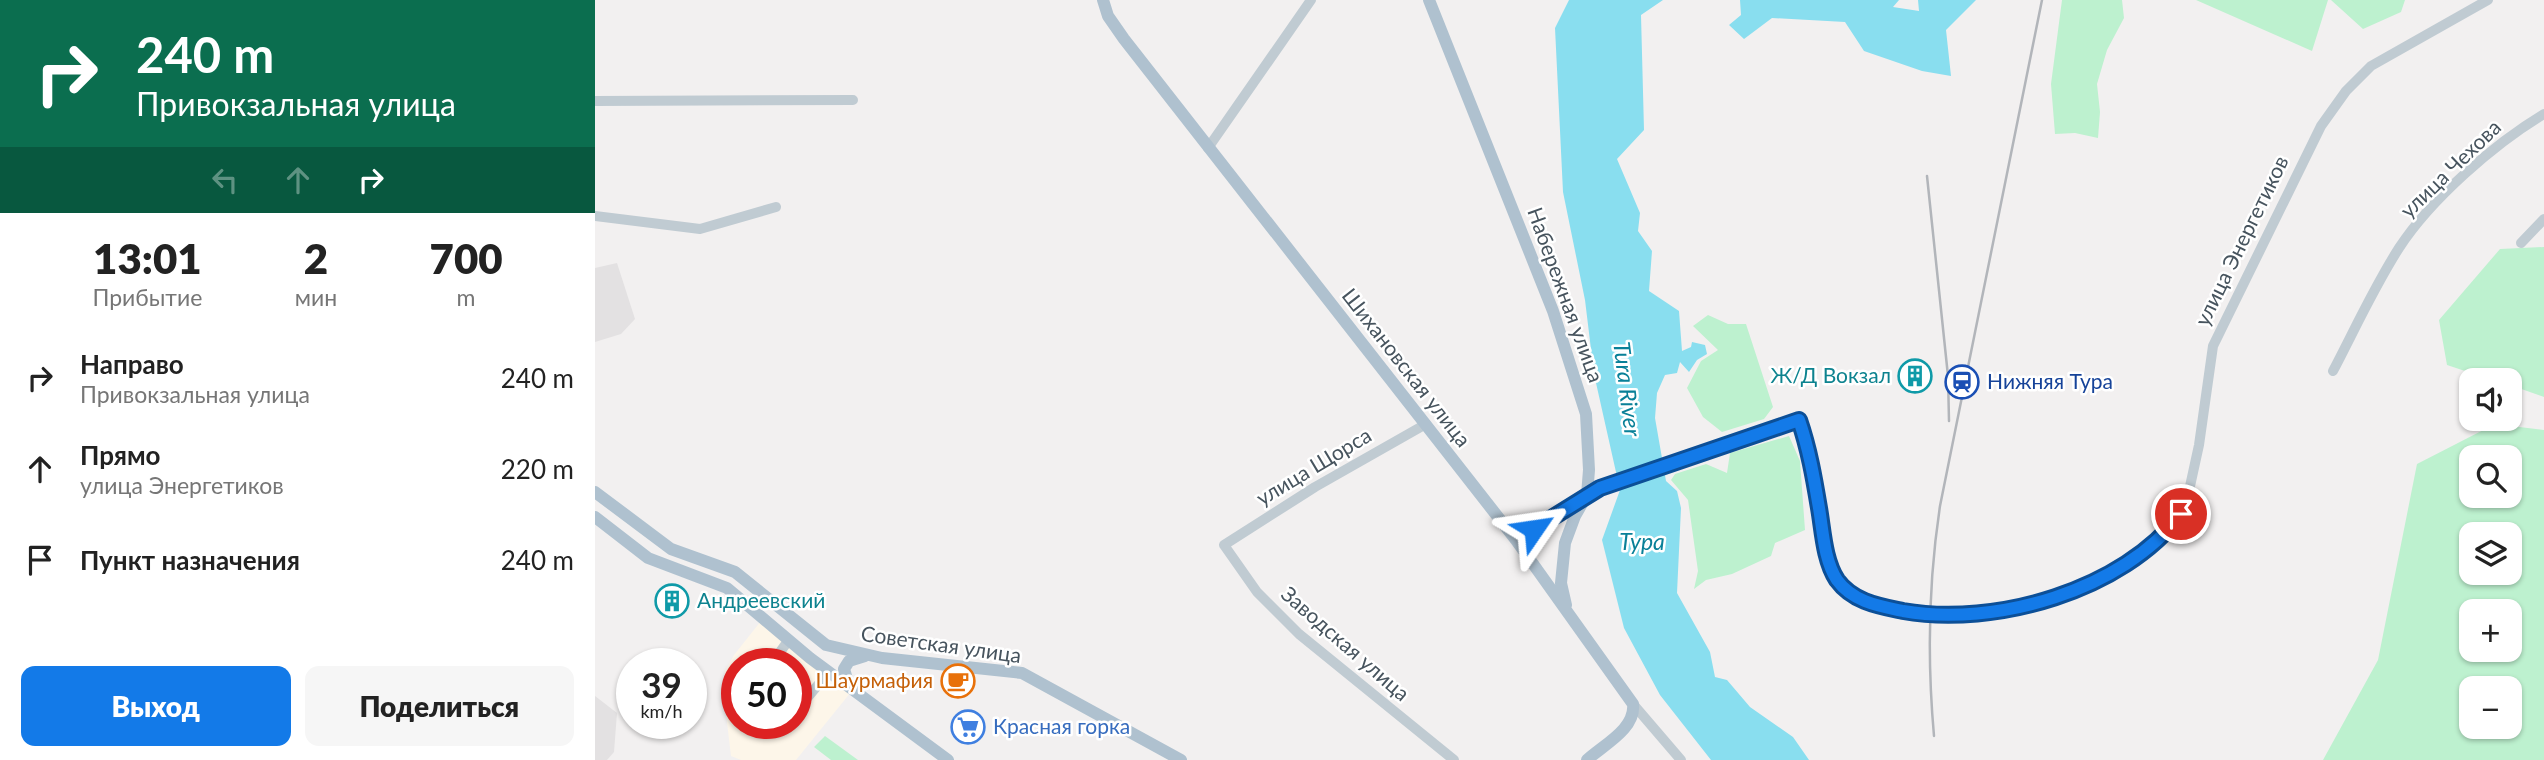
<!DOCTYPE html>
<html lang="ru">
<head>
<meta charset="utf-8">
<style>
	body { margin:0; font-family:Lato,sans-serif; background:#f6f6f6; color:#222; height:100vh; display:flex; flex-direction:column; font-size:26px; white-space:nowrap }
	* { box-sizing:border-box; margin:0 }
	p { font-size:23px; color:#767676 }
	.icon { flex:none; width:38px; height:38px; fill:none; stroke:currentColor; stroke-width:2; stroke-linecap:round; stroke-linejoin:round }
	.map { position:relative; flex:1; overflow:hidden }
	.details { display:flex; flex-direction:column; background:#fff; width:595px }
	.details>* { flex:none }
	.guide { background:#0b6e4f; color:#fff; overflow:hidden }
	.fabs { position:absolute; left:1864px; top:368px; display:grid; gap:14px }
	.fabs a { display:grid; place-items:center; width:63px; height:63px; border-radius:14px; background:#fff; box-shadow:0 2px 5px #0004; font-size:35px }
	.speed { position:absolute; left:21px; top:648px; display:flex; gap:14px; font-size:35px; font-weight:700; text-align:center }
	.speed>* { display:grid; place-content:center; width:91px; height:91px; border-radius:50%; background:#fff; box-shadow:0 2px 5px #0004; line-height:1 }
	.speed small { font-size:18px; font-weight:400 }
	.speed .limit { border:10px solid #d22; background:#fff; color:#111 }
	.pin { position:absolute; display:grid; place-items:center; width:60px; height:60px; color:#fff; margin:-30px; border:4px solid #fff; border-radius:50%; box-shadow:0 2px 7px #0007 }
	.me { position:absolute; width:77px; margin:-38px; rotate:58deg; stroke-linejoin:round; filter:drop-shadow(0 0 5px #0008) }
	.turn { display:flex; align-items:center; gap:24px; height:147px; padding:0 21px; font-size:32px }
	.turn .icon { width:91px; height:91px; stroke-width:2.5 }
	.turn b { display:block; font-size:49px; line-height:60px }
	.lanes { display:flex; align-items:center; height:66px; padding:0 21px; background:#0003; justify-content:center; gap:35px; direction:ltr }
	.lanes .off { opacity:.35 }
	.eta { display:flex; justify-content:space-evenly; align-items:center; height:119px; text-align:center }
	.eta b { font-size:42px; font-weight:800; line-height:49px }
	.primary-button { display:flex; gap:14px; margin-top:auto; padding:14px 21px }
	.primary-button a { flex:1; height:80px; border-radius:14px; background:#137ae8; color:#fff; font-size:28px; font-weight:800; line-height:80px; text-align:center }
	.primary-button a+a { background:#f6f6f6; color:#222 }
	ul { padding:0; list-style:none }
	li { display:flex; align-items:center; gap:21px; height:91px; padding:0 21px }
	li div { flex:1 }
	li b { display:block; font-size:26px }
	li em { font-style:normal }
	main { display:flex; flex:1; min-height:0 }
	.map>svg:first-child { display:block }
	.commercial { fill:#fdf6e9; fill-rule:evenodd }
	.education { fill:#e3e1e2 }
	.green { fill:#bdf1cf; fill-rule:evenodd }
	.water { fill:#89deef }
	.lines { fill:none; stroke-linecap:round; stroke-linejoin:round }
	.minor { stroke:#c0cbd2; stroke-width:10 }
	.major { stroke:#afc1cf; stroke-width:12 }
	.rail { stroke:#b2b5ba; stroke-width:2.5 }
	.route-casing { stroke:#0c4f97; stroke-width:18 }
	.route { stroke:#137ae8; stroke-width:12 }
	.labels { text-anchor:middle; stroke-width:5; stroke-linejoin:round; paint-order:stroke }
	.street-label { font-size:21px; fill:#47545e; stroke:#fff }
	.culture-label { font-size:21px; fill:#0d838f; stroke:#fff; text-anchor:end }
	.transit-label { font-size:21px; fill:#164399; stroke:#fff; text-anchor:start }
	.food-label { font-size:21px; fill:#c56008; stroke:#fff; text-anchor:end }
	.shop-label { font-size:21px; fill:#366cbe; stroke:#fff; text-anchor:start }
	.water-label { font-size:23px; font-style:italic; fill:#098098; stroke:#fff }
</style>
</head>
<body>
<main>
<section class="details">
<div class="guide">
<div class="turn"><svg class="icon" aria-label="right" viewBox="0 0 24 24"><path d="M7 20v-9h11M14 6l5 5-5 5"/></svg><div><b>240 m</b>Привокзальная улица</div></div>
<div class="lanes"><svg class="icon off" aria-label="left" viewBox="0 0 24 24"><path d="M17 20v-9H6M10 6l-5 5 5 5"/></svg><svg class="icon off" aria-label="ahead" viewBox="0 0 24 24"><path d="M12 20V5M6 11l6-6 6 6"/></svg><svg class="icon" aria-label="right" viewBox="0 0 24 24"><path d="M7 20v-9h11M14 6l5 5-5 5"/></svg></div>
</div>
<div class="eta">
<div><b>13:01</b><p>Прибытие</p></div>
<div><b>2</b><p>мин</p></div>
<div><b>700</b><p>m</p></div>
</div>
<ul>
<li><svg class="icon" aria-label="right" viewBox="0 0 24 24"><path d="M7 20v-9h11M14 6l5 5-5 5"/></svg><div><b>Направо</b><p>Привокзальная улица</p></div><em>240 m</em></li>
<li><svg class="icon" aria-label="ahead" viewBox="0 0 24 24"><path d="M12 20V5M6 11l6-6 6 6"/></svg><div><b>Прямо</b><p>улица Энергетиков</p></div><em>220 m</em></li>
<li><svg class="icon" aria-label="arrive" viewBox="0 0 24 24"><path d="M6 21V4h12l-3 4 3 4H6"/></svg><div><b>Пункт назначения</b></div><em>240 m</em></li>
</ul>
<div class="primary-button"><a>Выход</a><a>Поделиться</a></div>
</section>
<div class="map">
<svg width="1949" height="760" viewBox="0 0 1949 760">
	<rect width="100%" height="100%" fill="#f2f0f0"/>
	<path class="commercial" d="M166 621 256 692 201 760H146L136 756 128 689 130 671 139 655ZM142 663H201V723H142Z"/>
	<path class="education" d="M22 263 40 319 26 334 0 342V268Z
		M0 696 22 713 19 752 12 760H0Z"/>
	<path class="green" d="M1467 0H1527L1529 18 1512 50 1502 84 1505 112 1503 138 1480 133 1460 134 1456 84Z
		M1601 0H1733L1717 51Z
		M1736 0H1810L1806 12 1768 29Z
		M1949 247V397L1915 385 1914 380H1897L1852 365 1844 320 1905 249Z
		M1113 315 1133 324H1151L1178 407 1169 419 1127 432 1108 417 1092 388 1106 361 1123 350 1098 326Z
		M1900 424 1949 430V760H1728L1783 660 1822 464ZM1876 457H1914V495H1876ZM1876 534H1914V572H1876ZM1876 611H1914V649H1876ZM1876 688H1914V726H1876Z
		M1194 436 1205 461 1210 530 1180 543 1176 556 1137 574 1111 580 1099 589 1103 571 1093 500 1076 480 1080 474 1111 464 1132 473 1135 453Z
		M230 736 263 760H236L219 747Z"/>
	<path class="water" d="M974 0H1068L1046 15 1049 130 1022 159 1045 213 1043 231 1057 251 1054 291 1084 311 1087 351 1096 347 1097 342 1110 345 1112 354 1102 360 1094 372 1085 362 1082 373 1070 375 1062 393 1060 418 1071 481 1082 491 1086 508 1082 593 1115 652 1120 677 1132 680 1155 707 1198 737 1214 760H1116L1065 695 1029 628 1007 540 1025 490 999 374 990 300 968 192 960 28Z
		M1145 0H1304L1298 7 1324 11 1323 0H1381L1351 30 1356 76 1327 71 1269 51 1250 22 1177 18 1149 39 1134 25 1146 15Z"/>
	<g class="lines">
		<path class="minor" d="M0 101 258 100
			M613 148 716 0
			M0 216 105 229 181 207
			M1926 243 1949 219
			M1738 371C1759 331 1779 287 1804 248 1836 199 1899 144 1949 114
			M831 424 720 487 629 545 662 592 704 634 859 760
			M992 495 1204 420 1215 455 1237 568 1248 586 1279 605 1349 616 1399 613 1473 592 1530 564 1574 529 1592 500 1604 445 1618 346 1726 126 1751 91 1776 66 1893 0
			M177 663 193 641
			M1038 704 1086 760
			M201 711 234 672"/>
		<path class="major" d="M508 0 513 16 529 39 921 540 1038 704C1041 729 1008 745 992 760
			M834 0 958 311 991 414 994 470 992 495 980 516 970 543 966 583 971 605
			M0 492 76 549 140 572 231 645 287 658 427 673 586 760
			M0 517 53 558 132 588 215 658 353 760
			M921 540 989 497
			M254 686 249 669 254 661 270 656"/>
		<path class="rail" d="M1332 176 1353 376 1354 421
			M1339 736C1332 658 1333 585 1345 506L1447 0"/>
	</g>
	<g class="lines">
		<defs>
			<path id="route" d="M939 529 1005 488 1204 420C1214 449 1219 478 1224 508 1228 531 1229 560 1242 580 1258 602 1284 606 1308 611 1400 627 1528 591 1586 514"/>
		</defs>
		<use href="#route" class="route-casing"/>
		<use href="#route" class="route"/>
	</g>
	<defs>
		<symbol id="building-ring" viewBox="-11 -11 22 22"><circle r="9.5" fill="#fff" stroke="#0f9aa8" stroke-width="1.5"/><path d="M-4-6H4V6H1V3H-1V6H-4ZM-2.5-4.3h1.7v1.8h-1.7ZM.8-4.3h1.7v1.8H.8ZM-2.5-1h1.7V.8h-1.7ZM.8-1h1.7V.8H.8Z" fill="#0f9aa8"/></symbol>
		<symbol id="station-ring" viewBox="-11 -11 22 22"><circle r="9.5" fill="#fff" stroke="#1a4fb4" stroke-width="1.5"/><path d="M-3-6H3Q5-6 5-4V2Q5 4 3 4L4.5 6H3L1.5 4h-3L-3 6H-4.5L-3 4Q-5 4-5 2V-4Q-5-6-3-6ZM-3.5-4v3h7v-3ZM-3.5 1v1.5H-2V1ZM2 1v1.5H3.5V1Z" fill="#1a4fb4"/></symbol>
		<symbol id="cafe-ring" viewBox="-11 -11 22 22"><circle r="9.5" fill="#fff" stroke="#e8710a" stroke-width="1.5"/><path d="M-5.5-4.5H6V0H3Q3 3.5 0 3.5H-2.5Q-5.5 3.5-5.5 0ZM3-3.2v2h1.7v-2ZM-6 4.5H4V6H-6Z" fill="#e8710a"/></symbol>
		<symbol id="supermarket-ring" viewBox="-11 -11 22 22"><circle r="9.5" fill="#fff" stroke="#3f7fe0" stroke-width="1.5"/><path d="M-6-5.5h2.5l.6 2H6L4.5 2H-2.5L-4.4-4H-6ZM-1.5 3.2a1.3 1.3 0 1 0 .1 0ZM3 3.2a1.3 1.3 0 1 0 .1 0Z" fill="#3f7fe0"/></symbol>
	</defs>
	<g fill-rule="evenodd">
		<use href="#building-ring" x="1301" y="357" width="38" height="38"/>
		<use href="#station-ring" x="1348" y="363" width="38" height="38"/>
		<use href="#building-ring" x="58" y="582" width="38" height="38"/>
		<use href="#cafe-ring" x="344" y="662" width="38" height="38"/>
		<use href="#supermarket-ring" x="354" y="708" width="38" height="38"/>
	</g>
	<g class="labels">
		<g class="street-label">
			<text transform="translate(1856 169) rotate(-44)" y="7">улица Чехова</text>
			<text transform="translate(1647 241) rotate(-64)" y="7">улица Энергетиков</text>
			<text transform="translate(970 295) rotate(70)" y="7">Набережная улица</text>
			<text transform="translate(811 368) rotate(52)" y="7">Шихановская улица</text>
			<text transform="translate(719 467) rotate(-31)" y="7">улица Щорса</text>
			<text transform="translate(750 644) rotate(41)" y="7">Заводская улица</text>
			<text transform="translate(346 645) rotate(8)" y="7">Советская улица</text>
		</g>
		<g class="culture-label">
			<text x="1296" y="383">Ж/Д Вокзал</text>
			<text x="102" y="608" text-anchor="start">Андреевский</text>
		</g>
		<g class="transit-label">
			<text x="1392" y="389">Нижняя Тура</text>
		</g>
		<g class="food-label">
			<text x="338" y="688">Шаурмафия</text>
		</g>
		<g class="shop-label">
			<text x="398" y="734">Красная горка</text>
		</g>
		<g class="water-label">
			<text transform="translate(1032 389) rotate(83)" y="8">Tura River</text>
			<text x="1047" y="550">Тура</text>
		</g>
	</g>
</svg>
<div class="fabs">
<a><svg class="icon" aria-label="sound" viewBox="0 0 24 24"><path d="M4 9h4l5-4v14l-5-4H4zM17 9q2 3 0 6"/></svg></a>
<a><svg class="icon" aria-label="search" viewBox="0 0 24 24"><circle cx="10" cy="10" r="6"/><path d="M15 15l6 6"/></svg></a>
<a><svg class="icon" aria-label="layers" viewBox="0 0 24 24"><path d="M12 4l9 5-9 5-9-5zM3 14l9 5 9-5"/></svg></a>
<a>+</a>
<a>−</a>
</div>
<div class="speed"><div>39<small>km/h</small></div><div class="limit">50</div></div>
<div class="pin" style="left:1586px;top:514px;background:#d93025"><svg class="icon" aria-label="arrive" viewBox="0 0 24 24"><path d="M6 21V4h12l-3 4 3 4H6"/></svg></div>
<svg class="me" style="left:939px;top:529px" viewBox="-20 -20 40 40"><path d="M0-17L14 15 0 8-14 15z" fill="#137ae8" stroke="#fff" stroke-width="4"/></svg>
</div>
</main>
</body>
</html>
